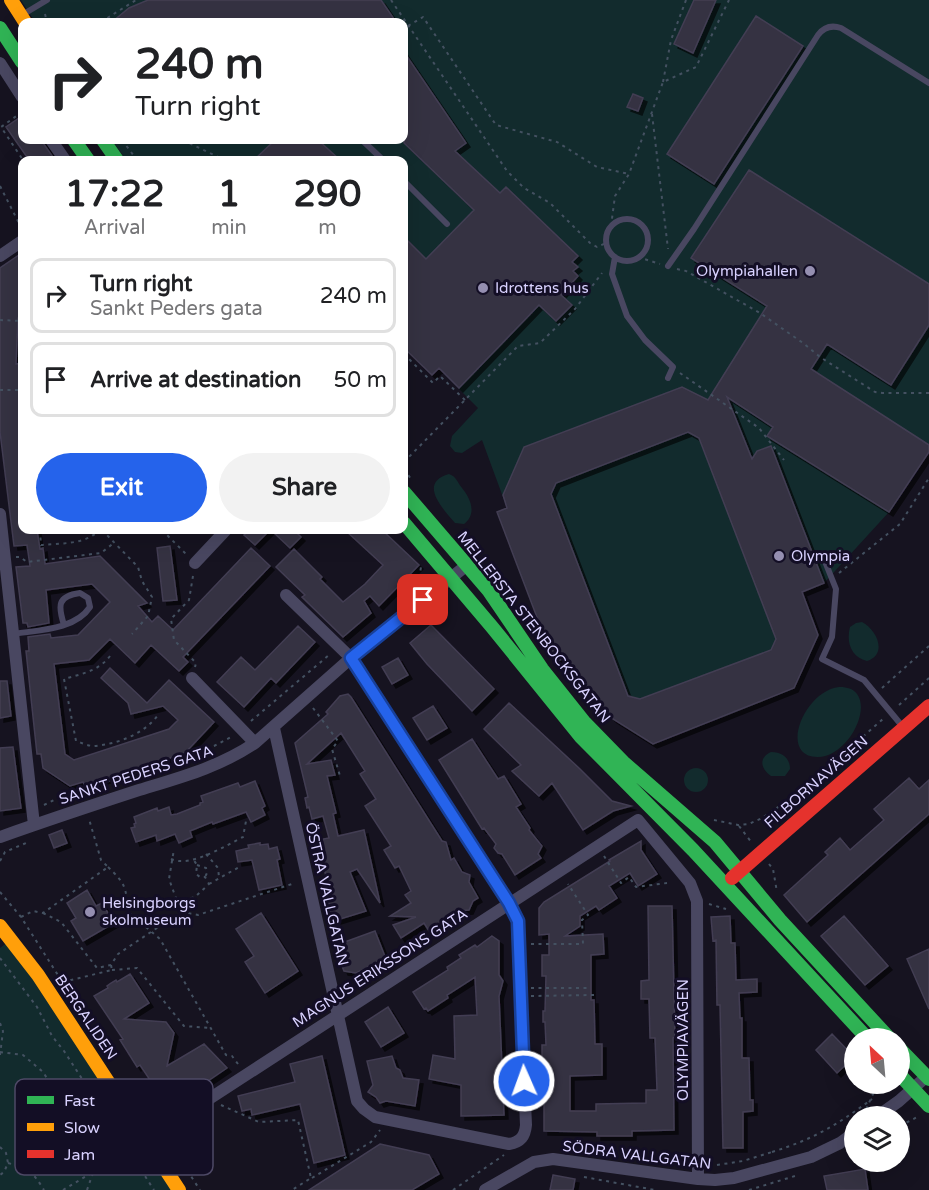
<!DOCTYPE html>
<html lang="en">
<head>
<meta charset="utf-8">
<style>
	body { margin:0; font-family:"Varela Round",sans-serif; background:#f2f2f2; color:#202124; height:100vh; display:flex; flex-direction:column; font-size:22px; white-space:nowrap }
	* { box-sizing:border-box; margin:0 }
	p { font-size:20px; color:#757577 }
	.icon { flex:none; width:33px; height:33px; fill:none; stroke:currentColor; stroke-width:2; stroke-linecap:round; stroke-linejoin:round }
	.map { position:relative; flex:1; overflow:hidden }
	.details { position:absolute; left:18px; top:156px; width:390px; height:378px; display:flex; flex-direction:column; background:#fff; border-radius:12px; box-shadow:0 6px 24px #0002 }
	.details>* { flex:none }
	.hud { position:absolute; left:18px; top:18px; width:390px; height:126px; border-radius:12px; box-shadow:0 6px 24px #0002; background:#fff; color:#202124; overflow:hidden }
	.needle { width:39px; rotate:334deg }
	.tools { position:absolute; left:844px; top:1028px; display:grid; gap:12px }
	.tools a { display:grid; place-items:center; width:66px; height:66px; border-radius:50%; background:#fff; box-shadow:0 6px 24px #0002; font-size:30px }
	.pin { position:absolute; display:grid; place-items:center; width:51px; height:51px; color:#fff; margin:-26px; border-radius:12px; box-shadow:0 3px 9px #0006 }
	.me { position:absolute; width:66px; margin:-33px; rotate:358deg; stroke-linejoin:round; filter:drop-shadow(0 0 4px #0008) }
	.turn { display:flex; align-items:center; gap:21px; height:126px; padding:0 18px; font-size:27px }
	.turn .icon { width:78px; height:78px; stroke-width:2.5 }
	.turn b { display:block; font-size:42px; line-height:51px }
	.eta { display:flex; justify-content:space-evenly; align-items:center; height:102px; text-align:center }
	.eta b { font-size:36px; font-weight:700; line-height:42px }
	.button { display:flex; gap:12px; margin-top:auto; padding:12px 18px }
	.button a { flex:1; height:69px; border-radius:36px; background:#2563eb; color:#fff; font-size:24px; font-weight:700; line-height:69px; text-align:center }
	.button a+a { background:#f2f2f2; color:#202124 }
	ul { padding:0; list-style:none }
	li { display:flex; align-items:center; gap:18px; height:75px; margin:0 12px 9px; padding:0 6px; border:3px solid #e0e0e0; border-radius:12px }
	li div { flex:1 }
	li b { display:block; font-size:22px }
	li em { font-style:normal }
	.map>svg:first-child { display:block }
	.green { fill:#122b2d }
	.building { fill:#343142; stroke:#433e53; stroke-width:1.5; fill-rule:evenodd; filter:url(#shadow) }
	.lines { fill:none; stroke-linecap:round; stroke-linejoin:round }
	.path { stroke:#445161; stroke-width:2; stroke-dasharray:3 4.5; stroke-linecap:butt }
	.lane { stroke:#494761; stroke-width:6 }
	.street { stroke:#494761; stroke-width:12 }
	.fast { stroke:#30b455; stroke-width:14 }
	.slow { stroke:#ff9f0a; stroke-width:14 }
	.jam { stroke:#e5322d; stroke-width:14 }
	.route-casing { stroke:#184099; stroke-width:15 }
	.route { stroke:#2563eb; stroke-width:10 }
	.poi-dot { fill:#958fb1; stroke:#130e25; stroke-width:2 }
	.labels { text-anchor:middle; stroke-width:6; stroke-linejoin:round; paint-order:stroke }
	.poi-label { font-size:15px; fill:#d9d2ff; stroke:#130e25; text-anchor:start }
	.street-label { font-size:15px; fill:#d9d2ff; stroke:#130e25 }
	.key { fill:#130e25; stroke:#4e4966; stroke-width:1.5 }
	.key-label { font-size:16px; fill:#d9d2ff }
</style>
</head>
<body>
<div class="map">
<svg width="929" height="1190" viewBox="0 0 929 1190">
	<defs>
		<filter id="shadow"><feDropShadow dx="4" dy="4" stdDeviation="0" flood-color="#0009"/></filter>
	</defs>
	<rect width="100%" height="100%" fill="#161320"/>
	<path class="green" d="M21 0H929V452L889 512 824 583 802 592 818 635 794 688 653 744 613 719 576 684 565 658 554 662 497 512 507 508 482 440 462 453 455 452 450 446 452 436 478 408 439 369 432 375 404 348V160H126L112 140H404V22H35Z
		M449 474C457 477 457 482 462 488 471 499 477 514 464 524L455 523C444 510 417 483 449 474Z
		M862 622C877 630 888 654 867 661 851 657 846 642 850 627L856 623Z
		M839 687C883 686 853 758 817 757 778 756 804 691 839 687Z
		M771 752C782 752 790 758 790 769L785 776H771C761 769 758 758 771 752Z
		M684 780a12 12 0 1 1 24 0a12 12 0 1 1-24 0Z
		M12 939 178 1190H0V948Z"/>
	<path class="building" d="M148 0H381L396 22H112L129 8Z
		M694 0H716L693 53 674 44Z
		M756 16 803 46 714 184 667 154Z
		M404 52 466 143 455 151 500 193 506 187 578 256 572 262 578 267 573 271 578 276 561 295 572 305 556 321 539 305 459 388 439 368 432 375 404 348V237L426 259 474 210 404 143Z
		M633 94 643 98 638 111 627 107Z
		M22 116V140H41L55 160H29L6 127Z
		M275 140H318L340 160H254Z
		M749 170 929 284V325L891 385 827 344 811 369 929 445V452L889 512 767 436 773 427 727 397 752 459 757 451 771 446 824 583 802 592 818 635 794 688 653 744 613 719 576 684 565 658 554 662 497 512 507 508 503 495 524 447 682 387 708 400 767 306 691 258ZM688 432 699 438 776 639 771 650 640 699 628 696 551 494 556 483Z
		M22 253V318H18L16 364 22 363V530H37L40 549 43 548 45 564 100 556 147 603 138 606 152 622 158 616 173 630 251 548 270 566 183 657 188 662 179 671 151 645 135 663 110 639 89 660 54 664 65 754 74 760 169 729 178 720 163 706 131 714 128 703 101 678 110 668 147 703 169 680 214 722 185 753 85 786 83 782 70 786 43 768 41 754H37L26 651H29L28 637 50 634 51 638 78 635 110 602 92 584 46 590 49 623 28 627 27 623H23L16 567 30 566 27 545 14 546 0 432V268Z
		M250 530H270L255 545 244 535Z
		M271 530H294L301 537 290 548Z
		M345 530H382L419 565 379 606 370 596 364 601 371 613 343 637 302 597 305 595 276 567 294 549 322 577 320 579 343 602 365 584 383 565Z
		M170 546 177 600 163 601 157 548Z
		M431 625 494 689 472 711 427 664 410 643Z
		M298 626 315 642 276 683 271 678 244 707 217 682 241 657 255 670Z
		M398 658 408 675 392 684 382 667Z
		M0 681H7L11 716 0 718Z
		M348 694 351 697 442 841 446 842 451 860 454 858 462 872 470 875 469 882 478 898 473 901 469 910 459 911 429 931 424 923 401 938 393 925 416 917 390 916 411 903 405 895 411 891 399 866 395 868 384 850 391 846 365 806 376 799 360 774 365 771 341 733 307 764 331 760 335 775 327 776 336 813 333 814 338 836 364 830 380 903 357 869 350 872 366 911 337 920 332 918 331 916 326 886H328L318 840 329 838 323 816 312 819 309 807 307 808 305 798 308 797 295 743 328 714 326 712 340 696Z
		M509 703 580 769 612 801 631 806 613 811 583 830 552 783 539 796 512 771 521 765 484 729Z
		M433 706 447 728 427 740 413 718Z
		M472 739 498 779 504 776 521 804 516 807 530 828 529 830 542 846 538 854 541 858 515 875 502 854 498 853 494 848 496 844 484 828 482 829 439 760Z
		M13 747 21 808 0 811V748Z
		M909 778 919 789 929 780V814L807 922 784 895 828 855 825 852 840 838 850 850 884 820 874 809Z
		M255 781 265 806 262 808 265 815 251 822 246 812 213 824 212 822 190 831 192 837 179 843 175 834 157 841 156 835 136 842 131 828 135 827 134 824 136 823 134 817 157 808 158 811 169 807 171 815 177 814 200 805V803L203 802 201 796 238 783 240 787Z
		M62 830 67 843 54 848 49 835Z
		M641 841V850L657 874 638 886 630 873 609 886 617 898 599 910 596 906 580 916V926L565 936 603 934 604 954 591 955V1000H594L595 1044H602V1075L570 1076V1111H596V1104L646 1103V1090H657L655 1038H650L649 999H641V981L649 980 648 906H672L675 1037 673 1038 674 1130 632 1131V1136H597V1132L544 1131V1076H542V1045H546L545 1022H543V1011H545L546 976H542V955H549V934L539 935V908L544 902 610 861 609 860Z
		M260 843V845L268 844 269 849 277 847 280 859 277 860 282 885 259 890 252 860 238 862 236 851 249 848 248 845Z
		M87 890 96 906 102 903 114 923 83 941 71 921 76 918 67 903Z
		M261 913 298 971 265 993 245 962 254 956 236 929Z
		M730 916 731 943H735L736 980 757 979V992L739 993 740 1018H742V1058H749L750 1100H753V1111L743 1112V1148H723L720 1005H717L716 940 713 941 711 917Z
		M844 916 888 966 865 985 821 936Z
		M375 931 386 959 356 973 344 971 337 953 339 944Z
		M492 936 499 941V975L503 981 499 996 504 1115 461 1116V1085L429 1079 433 1055 455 1059 454 1016 477 1015 475 977 447 995 448 998 428 1011 426 1008 424 1009 413 992 448 970 447 967 461 958 459 955 475 945 477 947Z
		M929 949V1009L907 959Z
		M130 974 149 1003 124 1019 166 1022 174 1033 167 1066 204 1044 227 1068 189 1094 190 1096 168 1107 140 1065 137 1067 120 1040 123 1039 94 996 108 988 107 986 111 983 116 980 117 982Z
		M388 1007 404 1033 381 1047 365 1022Z
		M832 1034 854 1057 837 1073 816 1050Z
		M322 1056 345 1155 314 1163 300 1104 252 1115 251 1109 242 1111 238 1096 295 1082 290 1064Z
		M392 1056 396 1068 400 1070 403 1078 419 1080 415 1106 386 1101 380 1103 376 1097 368 1092 373 1085 367 1061Z
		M380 1144 429 1155 439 1174 412 1190H309Z
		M865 1169 868 1190H827L824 1176Z
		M553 1175 575 1179 573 1190H550Z"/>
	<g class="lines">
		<path class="path" d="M391 0 507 171 524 188 550 203 590 243 597 247 606 243
			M45 14 47 22
			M101 22 136 0
			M408 26 423 17 496 125 557 142 597 167 629 174
			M663 82 671 40 686 0
			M22 112 1 127 23 160
			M652 114 668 249
			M122 140 137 160
			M183 140 220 158
			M0 186 22 229
			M611 226 615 196 629 174 663 82 696 67 729 0
			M638 257 660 264
			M677 269 686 271 760 313 803 343 820 357 875 392 882 393H929
			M0 320 22 321
			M404 354 433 383 440 376 465 400
			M680 373 759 428 784 460
			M0 390H22
			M404 462 518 346 540 343 575 309 602 273
			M404 469 411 479
			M40 530 41 545C60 543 86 545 99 530
			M102 530 138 567 142 581 152 597 148 616 132 634
			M162 530 187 555
			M105 533 127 530
			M16 557H20L27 562 101 553 115 542
			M839 573 900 524 929 478
			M193 576 189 600 171 619 174 640 196 663 195 667
			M400 601C411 591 419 582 421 567
			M110 656C99 671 81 674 64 679L76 741C82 743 88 746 94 746 118 744 144 734 158 715
			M882 688 929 646
			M899 705 929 678
			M313 708 338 741 332 749 340 776
			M251 721 329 655
			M44 805 58 798 214 746 233 736
			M714 820 738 825 749 824 762 818 796 795 883 719
			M739 826 752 843
			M206 854 218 868 219 877
			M604 856 621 883 629 877 636 887 667 883
			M171 859C190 868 225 846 243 837L246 821
			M0 861 5 852 26 843
			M769 864 773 869 777 892
			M197 865 206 868 207 873 205 877
			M108 867C125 883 127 888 127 911L160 939 226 1055 232 1056 238 1064
			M209 884 241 866
			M0 892 21 917 70 994
			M176 902 195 897 209 884 205 877H200L196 874 197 865 193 859
			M709 904 726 909
			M181 912 198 915 295 883
			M43 913 61 922 97 968 111 965 118 954 181 912 169 879 174 849
			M21 917 33 911 43 913 108 867 101 860 89 819
			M531 944H583L582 920 588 915 568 884
			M0 958 37 1007 52 1036 64 1051 154 1190
			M112 970 137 968 184 1026 211 1028
			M63 982 112 970 111 965
			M531 988H590
			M531 996 594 995
			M0 1023 3 1031 0 1055
			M0 1052 23 1055 43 1072 102 1165
			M221 1105 259 1122 298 1120 311 1178 292 1190
			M863 1116 878 1083
			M900 1126 919 1116
			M169 1139 168 1141 200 1190
			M0 1147 6 1153 8 1163 4 1172 0 1175
			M772 1152C814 1139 837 1125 872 1099
			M8 1163C29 1169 33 1172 44 1190
			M717 1165 743 1161 772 1152 771 1150
			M584 1177 655 1190
			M312 1178 371 1142 380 1130
			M63 1190 135 1147
			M87 1190 94 1170
			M453 1190 504 1155
			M749 1190 795 1176"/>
		<path class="lane" d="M22 15 47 0
			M362 140 383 160
			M404 181 447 224
			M606 240a21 21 0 1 1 42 0a21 21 0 1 1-42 0Z
			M615 257 612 274 627 316 645 340 673 367 668 378
			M668 266 694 229 818 35C824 27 832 25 841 28L929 83
			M822 554 836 589 832 637 822 659 864 680 903 727
			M13 634C38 630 75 630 90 607L88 598 80 593C57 596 58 606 64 625"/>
		<path class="street" d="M0 63 22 97
			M51 140 65 160
			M0 256 22 241
			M0 514 34 825
			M195 563 226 530
			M192 678 255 743
			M274 728 357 1101 364 1109 375 1117 509 1144C521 1142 525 1136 526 1125L517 921 509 903 351 658 286 595
			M0 837C45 821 90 806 136 791 178 778 218 768 255 743L351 658 467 565
			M878 1116 899 1101 926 1077
			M146 1140 638 820 690 883 697 901 698 1179
			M485 1190 534 1162 553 1159 698 1179 715 1180 734 1178 811 1157 840 1143 855 1132"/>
		<path class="fast" d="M0 28 22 62
			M74 140 88 160
			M103 140 117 160
			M404 492 489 591 542 669 585 723 623 762 715 842 780 920 889 1038
			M404 523 492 627 581 737 693 850 867 1038
			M900 1049 929 1079
			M900 1075 929 1106"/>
		<path class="slow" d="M11 0 25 22
			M0 926 38 975 179 1190"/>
		<path class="jam" d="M732 878 929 706"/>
	</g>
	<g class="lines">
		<defs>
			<path id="route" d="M423 600 351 658 509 903 518 921 524 1081"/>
		</defs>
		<use href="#route" class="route-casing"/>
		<use href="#route" class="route"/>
	</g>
	<g class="poi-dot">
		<circle cx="810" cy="271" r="6"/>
		<circle cx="483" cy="288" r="6"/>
		<circle cx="779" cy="556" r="6"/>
		<circle cx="90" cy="912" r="6"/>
	</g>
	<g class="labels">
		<g class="poi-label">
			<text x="798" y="276" text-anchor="end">Olympiahallen</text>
			<text x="495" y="293">Idrottens hus</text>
			<text x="791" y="561">Olympia</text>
			<text x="102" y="908">Helsingborgs<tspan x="102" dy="17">skolmuseum</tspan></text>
		</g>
		<g class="street-label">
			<text transform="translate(534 627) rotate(52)" y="5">MELLERSTA STENBOCKSGATAN</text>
			<text transform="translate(136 775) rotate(-18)" y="5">SANKT PEDERS GATA</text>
			<text transform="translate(816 782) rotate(-41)" y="5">FILBORNAVÄGEN</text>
			<text transform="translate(327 894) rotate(77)" y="5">ÖSTRA VALLGATAN</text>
			<text transform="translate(380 968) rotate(-33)" y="5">MAGNUS ERIKSSONS GATA</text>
			<text transform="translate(86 1017) rotate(56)" y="5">BERGALIDEN</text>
			<text transform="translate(683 1040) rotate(-90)" y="5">OLYMPIAVÄGEN</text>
			<text transform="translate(637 1155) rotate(7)" y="5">SÖDRA VALLGATAN</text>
		</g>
	</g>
	<rect x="15" y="1079" width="198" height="96" rx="9" class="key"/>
	<rect x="27" y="1096" width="27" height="8" fill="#30b455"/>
	<rect x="27" y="1123" width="27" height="8" fill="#ff9f0a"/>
	<rect x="27" y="1150" width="27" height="8" fill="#e5322d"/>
	<g class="key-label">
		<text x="64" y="1106">Fast</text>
		<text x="64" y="1133">Slow</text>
		<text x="64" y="1160">Jam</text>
	</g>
</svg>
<div class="tools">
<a><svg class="needle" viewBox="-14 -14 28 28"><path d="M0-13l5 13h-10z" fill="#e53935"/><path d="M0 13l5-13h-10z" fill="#757577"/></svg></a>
<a><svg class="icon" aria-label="layers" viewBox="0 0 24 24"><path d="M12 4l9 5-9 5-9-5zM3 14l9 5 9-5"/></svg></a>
</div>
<div class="pin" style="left:423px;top:600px;background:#d93025"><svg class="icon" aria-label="arrive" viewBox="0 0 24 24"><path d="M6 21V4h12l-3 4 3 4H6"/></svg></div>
<svg class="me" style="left:524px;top:1081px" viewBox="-20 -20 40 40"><circle r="17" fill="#2563eb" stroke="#fff" stroke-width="3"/><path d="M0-11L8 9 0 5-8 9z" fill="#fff"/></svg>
<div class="hud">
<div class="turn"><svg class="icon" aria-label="right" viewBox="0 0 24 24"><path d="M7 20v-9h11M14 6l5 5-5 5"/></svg><div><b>240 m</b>Turn right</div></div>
</div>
<section class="details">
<div class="eta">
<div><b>17:22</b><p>Arrival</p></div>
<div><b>1</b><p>min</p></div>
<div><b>290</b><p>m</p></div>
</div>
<ul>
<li><svg class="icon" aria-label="right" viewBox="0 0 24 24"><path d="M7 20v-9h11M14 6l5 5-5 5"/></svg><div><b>Turn right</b><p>Sankt Peders gata</p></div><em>240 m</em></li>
<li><svg class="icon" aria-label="arrive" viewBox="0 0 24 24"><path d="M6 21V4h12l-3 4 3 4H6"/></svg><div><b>Arrive at destination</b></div><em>50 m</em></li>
</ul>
<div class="button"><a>Exit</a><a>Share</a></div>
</section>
</div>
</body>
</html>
